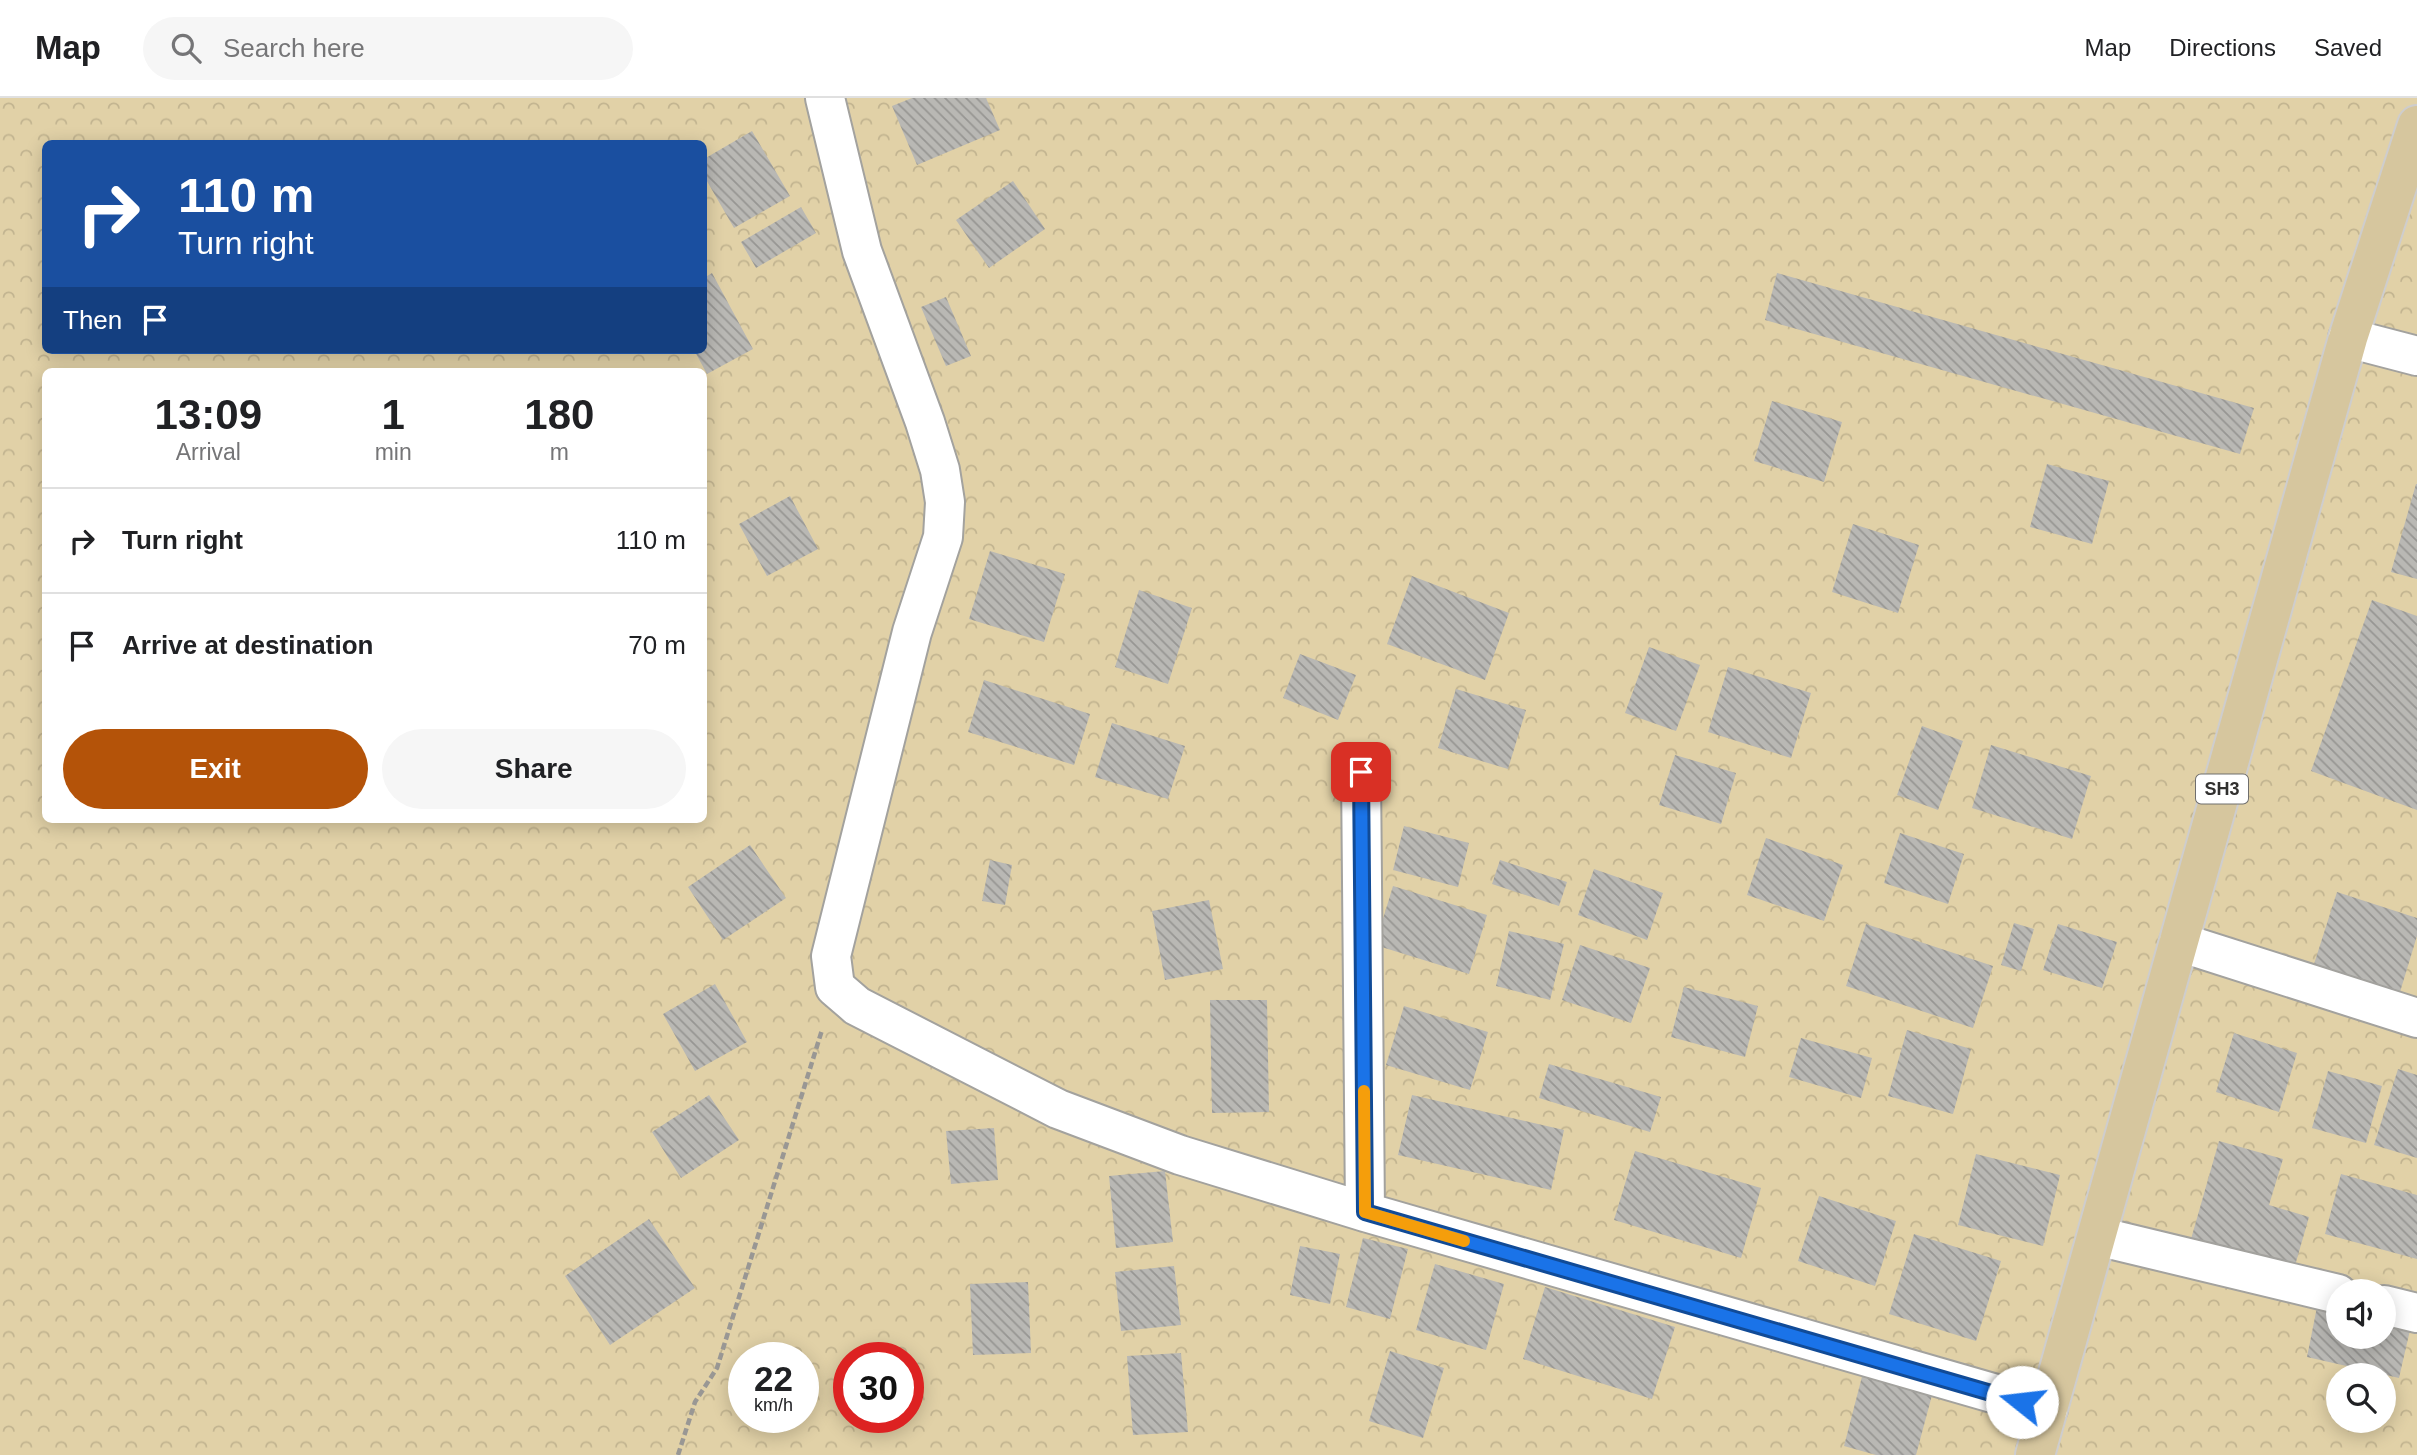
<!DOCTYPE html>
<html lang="en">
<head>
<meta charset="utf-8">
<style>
	body { margin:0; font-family:Helvetica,sans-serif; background:#f6f6f6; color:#202124; height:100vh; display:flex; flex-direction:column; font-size:26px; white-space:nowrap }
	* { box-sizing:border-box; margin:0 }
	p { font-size:23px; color:#757577 }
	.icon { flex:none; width:38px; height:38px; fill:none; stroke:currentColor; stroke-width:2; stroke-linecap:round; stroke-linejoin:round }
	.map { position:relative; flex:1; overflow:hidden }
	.drawer { position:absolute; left:42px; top:270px; width:665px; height:455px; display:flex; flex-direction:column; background:#fff; border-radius:10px; box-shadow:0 4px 18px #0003 }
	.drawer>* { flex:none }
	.banner { position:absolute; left:42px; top:42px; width:665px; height:214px; border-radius:10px; box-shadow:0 4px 18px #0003; background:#1a4fa0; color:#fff; overflow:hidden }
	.fabs { position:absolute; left:2326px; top:1181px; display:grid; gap:14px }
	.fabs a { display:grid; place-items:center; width:70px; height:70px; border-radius:50%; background:#fff; box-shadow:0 4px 18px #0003; font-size:35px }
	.speed { position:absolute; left:728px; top:1244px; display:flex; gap:14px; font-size:35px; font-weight:700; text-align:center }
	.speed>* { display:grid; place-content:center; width:91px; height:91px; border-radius:50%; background:#fff; box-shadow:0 4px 18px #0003; line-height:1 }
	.speed small { font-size:18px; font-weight:400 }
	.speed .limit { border:10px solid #d22; background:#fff; color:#111 }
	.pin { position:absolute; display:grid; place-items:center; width:60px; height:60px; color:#fff; margin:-30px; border-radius:14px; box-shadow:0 4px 10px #0006 }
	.me { position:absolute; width:77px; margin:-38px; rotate:286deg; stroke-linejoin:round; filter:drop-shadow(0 0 5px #0008) }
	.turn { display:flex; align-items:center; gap:24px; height:147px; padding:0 21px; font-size:32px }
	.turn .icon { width:91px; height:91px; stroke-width:2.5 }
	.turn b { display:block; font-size:49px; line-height:60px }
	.then { display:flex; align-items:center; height:66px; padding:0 21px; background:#0003; gap:14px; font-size:26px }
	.eta { display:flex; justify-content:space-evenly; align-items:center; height:119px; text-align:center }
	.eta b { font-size:42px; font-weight:700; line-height:49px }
	.cta { display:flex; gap:14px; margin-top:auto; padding:14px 21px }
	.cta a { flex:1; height:80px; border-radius:42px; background:#b45309; color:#fff; font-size:28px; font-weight:700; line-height:80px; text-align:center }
	.cta a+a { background:#f6f6f6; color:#202124 }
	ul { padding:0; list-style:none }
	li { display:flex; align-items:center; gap:21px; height:105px; padding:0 21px; border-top:2px solid #e0e0e0 }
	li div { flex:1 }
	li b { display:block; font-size:26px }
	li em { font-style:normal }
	header { display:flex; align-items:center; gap:42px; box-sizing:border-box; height:98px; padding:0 35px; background:#fff; border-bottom:2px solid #e0e0e0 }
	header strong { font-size:33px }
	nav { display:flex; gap:38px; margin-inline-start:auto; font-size:24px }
	.search { width:490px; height:63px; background:#f6f6f6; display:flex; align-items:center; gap:18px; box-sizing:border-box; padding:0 24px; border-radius:38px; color:#757577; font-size:26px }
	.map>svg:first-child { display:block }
	.park { fill:url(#park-crowns); fill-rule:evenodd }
	.building { fill:url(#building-back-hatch) }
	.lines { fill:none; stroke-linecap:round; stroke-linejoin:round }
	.minor-casing { stroke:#a3a29e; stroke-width:42 }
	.major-casing { stroke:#cecdcd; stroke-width:42 }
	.path { stroke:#999794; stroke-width:4.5; stroke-dasharray:7 3.5; stroke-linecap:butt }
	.minor { stroke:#fff; stroke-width:38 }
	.major { stroke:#d6c69e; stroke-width:38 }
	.route-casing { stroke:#114b97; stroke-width:18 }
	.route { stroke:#1a73e8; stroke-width:12 }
	.slow { stroke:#f59e0b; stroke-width:12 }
	.labels { text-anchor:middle; stroke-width:6; stroke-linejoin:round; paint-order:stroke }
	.shield { fill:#fff; stroke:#6f6e6d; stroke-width:2 }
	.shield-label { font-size:18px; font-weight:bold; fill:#31302f }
</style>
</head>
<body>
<header>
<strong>Map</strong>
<div class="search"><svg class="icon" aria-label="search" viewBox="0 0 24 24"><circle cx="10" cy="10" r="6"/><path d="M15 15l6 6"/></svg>Search here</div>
<nav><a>Map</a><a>Directions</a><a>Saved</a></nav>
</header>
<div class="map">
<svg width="2417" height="1357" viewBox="0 0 2417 1357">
	<defs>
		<pattern id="park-crowns" width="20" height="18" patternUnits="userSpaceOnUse" patternTransform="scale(1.75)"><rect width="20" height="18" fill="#e1d1a7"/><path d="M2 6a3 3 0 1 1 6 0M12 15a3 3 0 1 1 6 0" fill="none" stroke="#c2b490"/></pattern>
		<pattern id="building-back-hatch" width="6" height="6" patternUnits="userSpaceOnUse" patternTransform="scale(1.75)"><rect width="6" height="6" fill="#b9b8b4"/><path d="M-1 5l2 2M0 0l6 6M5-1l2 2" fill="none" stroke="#979693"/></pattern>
	</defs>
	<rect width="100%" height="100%" fill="#f3f1ed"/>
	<path class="park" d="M0 0H2417V1357H0ZM46 46H704V252H46ZM46 273H704V721H46ZM2338 1194H2384V1239H2338ZM744 1260H803V1320H744ZM849 1260H908V1320H849ZM2338 1278H2384V1323H2338Z"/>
	<path class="building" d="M912 0H986L1000 32 917 67 892 8Z
		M752 33 790 98 734 130 704 78V61Z
		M1013 83 1045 131 989 170 956 122Z
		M801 109 816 135 756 170 741 144Z
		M712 175 753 251 707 276 694 252H704V180Z
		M1777 175 2254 310 2240 356 1765 222Z
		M946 199 971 258 946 268 921 209Z
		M1772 303 1842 324 1824 384 1754 363Z
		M2047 366 2109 383 2092 446 2030 429Z
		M2416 386H2417V481L2391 474Z
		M790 398 818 451 767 478 739 426Z
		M1853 426 1919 447 1898 515 1832 494Z
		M990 453 1065 476 1044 544 969 521Z
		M1412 478 1509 515 1485 582 1387 546Z
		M1139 492 1192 510 1168 586 1115 569Z
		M2372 502 2417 518V712L2311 673Z
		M1649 549 1700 567 1676 633 1625 615Z
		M1300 556 1356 577 1338 622 1283 600Z
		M1728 569 1811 595 1791 660 1708 634Z
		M984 582 1090 616 1074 667 968 634Z
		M1456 591 1526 612 1508 671 1438 650Z
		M1112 625 1185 648 1168 701 1095 679Z
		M1922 628 1963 643 1938 712 1897 697Z
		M1991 647 2091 678 2072 741 1972 710Z
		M1675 657 1736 675 1721 726 1659 707Z
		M1404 728 1469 745 1458 789 1393 772Z
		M1900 735 1964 756 1948 806 1884 785Z
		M1766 740 1843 767 1824 823 1747 797Z
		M750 747 786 800 723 842 688 789Z
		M990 762 1012 767 1005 807 982 803Z
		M1500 762 1567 784 1559 808 1492 786Z
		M1594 771 1663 795 1647 842 1578 817Z
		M1393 788 1487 817 1469 876 1375 847Z
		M2337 794 2417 820V838L2400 894 2314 866Z
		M1209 802 1223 871 1165 882 1152 813Z
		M2014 825 2034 831 2021 873 2001 867Z
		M1866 826 1993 868 1973 930 1846 888Z
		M2058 826 2117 844 2102 890 2043 872Z
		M1509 833 1564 846 1550 902 1496 888Z
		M1580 847 1650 870 1631 925 1562 902Z
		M715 886 747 944 695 973 663 916Z
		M1684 889 1758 908 1745 959 1671 939Z
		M1210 902H1267L1269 1014 1212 1015Z
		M1404 908 1488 934 1470 992 1386 967Z
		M1907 932 1971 951 1953 1016 1888 998Z
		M2234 935 2297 955 2279 1014 2216 994Z
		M1801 940 1872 960 1861 1000 1789 979Z
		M1549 966 1661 999 1650 1034 1539 1000Z
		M2398 971 2417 977V1060L2374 1047Z
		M2328 973 2382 988 2366 1045 2312 1030Z
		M709 997 739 1042 681 1080 652 1034Z
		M1412 997 1564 1032 1551 1092 1398 1057Z
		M994 1030 998 1082 951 1086 946 1033Z
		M2219 1043 2283 1061 2269 1107 2309 1119 2292 1178 2189 1148Z
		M1635 1053 1761 1090 1741 1160 1614 1122Z
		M1976 1056 2060 1077 2043 1148 1958 1127Z
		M1165 1073 1173 1144 1116 1150 1109 1078Z
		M2341 1076 2417 1097V1161L2325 1136Z
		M1819 1098 1896 1123 1875 1188 1798 1163Z
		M649 1121 695 1190 610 1247 565 1178Z
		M1914 1136 2001 1163 1976 1243 1889 1216Z
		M1363 1140 1408 1151 1390 1221 1346 1209Z
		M1300 1148 1340 1156 1330 1206 1290 1197Z
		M1435 1166 1504 1186 1486 1252 1416 1232Z
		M1174 1168 1181 1227 1121 1233 1115 1174Z
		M1028 1184 1031 1255 973 1257 970 1186Z
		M1545 1189 1675 1229 1652 1301 1523 1261Z
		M2319 1199 2338 1203V1239H2384V1212L2413 1219 2399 1280 2307 1259Z
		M1390 1253 1444 1270 1423 1340 1369 1323Z
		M1181 1255 1188 1334 1133 1337 1127 1258Z
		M1865 1267 1935 1286 1916 1357H1876L1844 1348Z"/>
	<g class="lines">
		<defs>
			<path id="minor" d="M825 0 862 153 925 324 940 372 945 404 943 439 912 534 831 858 835 889 857 908 1058 1011 1180 1057 1365 1114 2048 1311
				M2348 240 2417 258
				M1361 674 1365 1114
				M2179 844 2417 920
				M2097 1138 2338 1196
				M2384 1207 2417 1215"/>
			<path id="major" d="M2035 1357 2348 240 2417 27"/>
		</defs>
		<use href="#minor" class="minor-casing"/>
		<use href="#major" class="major-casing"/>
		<path class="path" d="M678 1357 695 1304 717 1270 822 932"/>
		<use href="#minor" class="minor"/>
		<use href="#major" class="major"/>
	</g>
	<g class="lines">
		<defs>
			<path id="route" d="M1361 674 1365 1114 2022 1304"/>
		</defs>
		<use href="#route" class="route-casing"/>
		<use href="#route" class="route"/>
		<path class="slow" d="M1364 993 1365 1114 1464 1143"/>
	</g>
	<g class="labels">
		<rect class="shield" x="2196" y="676.5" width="52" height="29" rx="5"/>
		<g class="shield-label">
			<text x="2222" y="697">SH3</text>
		</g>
	</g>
</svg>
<div class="fabs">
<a><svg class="icon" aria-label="sound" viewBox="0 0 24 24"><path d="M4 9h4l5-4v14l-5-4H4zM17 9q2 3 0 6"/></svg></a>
<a><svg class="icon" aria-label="search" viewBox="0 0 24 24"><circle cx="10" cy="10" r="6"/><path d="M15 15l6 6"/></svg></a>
</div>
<div class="speed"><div>22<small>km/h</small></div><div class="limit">30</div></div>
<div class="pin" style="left:1361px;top:674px;background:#d93025"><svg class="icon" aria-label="arrive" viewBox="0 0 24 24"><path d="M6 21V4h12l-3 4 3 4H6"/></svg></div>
<svg class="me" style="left:2022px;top:1304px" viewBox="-20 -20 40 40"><circle r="19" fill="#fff"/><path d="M0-13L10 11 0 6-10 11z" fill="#1a73e8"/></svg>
<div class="banner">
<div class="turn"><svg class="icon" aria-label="right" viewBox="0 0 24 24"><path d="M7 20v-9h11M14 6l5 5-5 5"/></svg><div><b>110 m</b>Turn right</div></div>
<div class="then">Then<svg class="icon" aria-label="arrive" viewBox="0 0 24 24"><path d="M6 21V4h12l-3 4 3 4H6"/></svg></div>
</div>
<section class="drawer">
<div class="eta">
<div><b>13:09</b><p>Arrival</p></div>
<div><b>1</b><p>min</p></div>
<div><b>180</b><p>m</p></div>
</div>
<ul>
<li><svg class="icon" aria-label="right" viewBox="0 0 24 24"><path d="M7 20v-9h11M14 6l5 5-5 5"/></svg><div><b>Turn right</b></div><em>110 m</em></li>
<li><svg class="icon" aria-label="arrive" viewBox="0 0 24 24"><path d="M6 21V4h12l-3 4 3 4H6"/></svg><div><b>Arrive at destination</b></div><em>70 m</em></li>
</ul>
<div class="cta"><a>Exit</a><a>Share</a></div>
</section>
</div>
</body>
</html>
